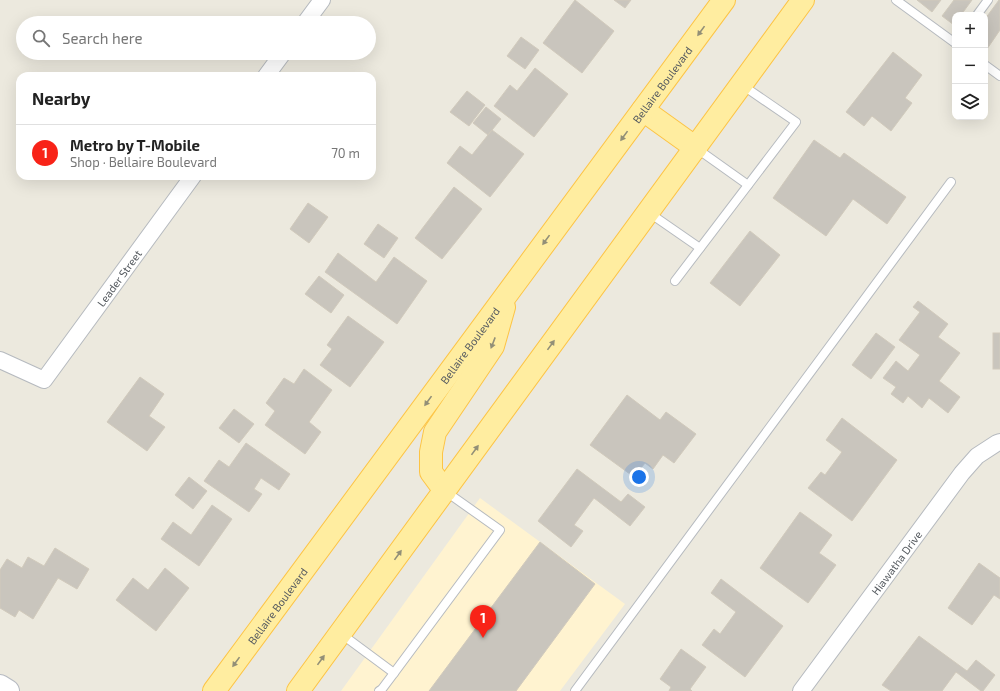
<!DOCTYPE html>
<html lang="en">
<head>
<meta charset="utf-8">
<style>
	body { margin:0; font-family:"Exo 2",sans-serif; background:#f2f2f2; color:#222 }
	.controls { position:absolute; right:12px; top:12px; display:grid; overflow:hidden; border-radius:8px; box-shadow:0 4px 16px #0002 }
	.controls button { width:36px; height:36px; display:grid; place-items:center; padding:0; border:0; border-bottom:1px solid #e0e0e0; background:#fff; color:#222; font:20px sans-serif }
	.you { position:absolute; left:639px; top:477px; width:14px; height:14px; margin:-10px; border:3px solid #fff; border-radius:50%; background:#1a73e8; box-shadow:0 0 0 6px #1a73e833 }
	.badge { display:grid; place-items:center; width:26px; height:26px; border-radius:50%; background:#f82318; color:#fff; font-size:13px; font-weight:700 }
	.pin { position:absolute; translate:-50% -33px; filter:drop-shadow(0 1px 2px #0008) }
	.pin::after { content:''; position:absolute; top:21px; width:14px; height:12px; background:inherit; clip-path:polygon(0 0,100% 0,50% 100%) }
	.list { margin:0; padding:0; list-style:none }
	h2 { display:flex; justify-content:space-between; align-items:center; height:52px; margin:0; padding:0 16px; font-size:17px }
	h2 small { font-size:13px; font-weight:400; color:#767676 }
	.list li { display:grid; grid-template-columns:26px 1fr auto; gap:12px; align-items:center; box-sizing:border-box; height:56px; padding:0 16px; border-top:1px solid #e0e0e0 }
	.list b { display:block; font-size:15px; white-space:nowrap }
	.list p { margin:0; font-size:13px; white-space:nowrap; color:#767676 }
	.list em { font-size:13px; font-style:normal; color:#767676 }
	.icon { flex:none; width:22px; height:22px; fill:none; stroke:currentColor; stroke-width:2; stroke-linecap:round; stroke-linejoin:round }
	.map { position:relative; flex:none; width:1000px; height:691px; overflow:hidden }
	.search { position:absolute; background:#fff; box-shadow:0 4px 16px #0002; left:16px; top:16px; width:360px; height:44px; display:flex; align-items:center; gap:10px; box-sizing:border-box; padding:0 14px; border-radius:22px; color:#767676; font-size:15px }
	.panel { position:absolute; background:#fff; box-shadow:0 4px 16px #0002; left:16px; top:72px; width:360px; height:108px; border-radius:12px }
	.map>svg:first-child { display:block }
</style>
</head>
<body>
<div class="map">
<svg width="1000" height="691" viewBox="0 0 1000 691">
	<rect width="100%" height="100%" fill="#ece9de"/>
	<polygon fill="#fff3d0" points="480,498 625,604 560,691 341,691"/>
	<g fill="#c9c5bd" stroke="#d1cabc">
		<polygon points="575,0 614,31 582,73 543,43"/>
		<polygon points="614,0 631,0 625,8"/>
		<polygon points="917,0 941,0 932,12"/>
		<polygon points="954,0 972,0 961,15 955,15 955,23 954,25 942,16"/>
		<polygon points="999,0 1000,0 1000,30 987,49 985,47 985,19"/>
		<polygon points="521,37 539,50 525,69 507,56"/>
		<polygon points="893,52 922,75 905,98 912,103 891,131 872,116 864,126 846,112"/>
		<polygon points="535,68 568,94 534,137 494,106 510,85 517,91"/>
		<polygon points="467,91 485,105 469,126 450,112"/>
		<polygon points="486,107 501,119 488,135 473,123"/>
		<polygon points="492,130 524,154 490,197 447,163 460,146 472,155"/>
		<polygon points="814,140 840,158 844,153 906,197 887,224 853,199 826,236 773,198"/>
		<polygon points="454,187 482,209 442,259 415,238"/>
		<polygon points="308,203 328,217 309,243 290,229"/>
		<polygon points="378,224 398,238 384,258 364,244"/>
		<polygon points="750,231 780,255 740,306 710,283"/>
		<polygon points="338,253 376,282 394,257 427,281 397,324 325,272"/>
		<polygon points="319,276 344,295 331,313 305,294"/>
		<polygon points="918,301 948,324 938,337 960,353 939,381 960,397 948,413 929,398 922,408 908,396 903,403 891,394 896,387 883,378 896,361 908,371 920,355 899,340 920,312 913,307"/>
		<polygon points="348,316 384,342 350,387 320,365 332,349 327,345"/>
		<polygon points="876,333 895,347 871,379 852,365"/>
		<rect x="993" y="333" width="7" height="36"/>
		<polygon points="304,369 332,390 309,422 321,432 305,454 265,425 275,411 266,403 284,378 294,384"/>
		<polygon points="140,377 164,394 149,416 165,427 147,451 107,422"/>
		<polygon points="627,395 660,420 666,412 696,434 674,463 663,455 653,469 645,463 634,477 590,445"/>
		<polygon points="234,409 254,424 239,443 219,428"/>
		<polygon points="842,418 897,460 852,521 808,488 821,472 825,475 842,452 826,440"/>
		<polygon points="246,443 290,474 279,490 261,478 254,489 262,494 249,512 204,481 219,460 229,467"/>
		<polygon points="577,469 621,502 628,494 645,507 630,526 594,498 574,525 583,531 571,547 538,521"/>
		<polygon points="189,477 207,491 193,509 175,495"/>
		<polygon points="212,505 232,519 199,566 161,539 173,522 191,535"/>
		<polygon points="800,512 832,535 819,553 836,565 808,603 760,568"/>
		<polygon points="540,542 595,584 516,691 429,691"/>
		<polygon points="55,548 89,569 77,589 58,578 33,619 19,610 15,617 0,608 0,570 7,559 22,568 28,557 44,566"/>
		<polygon points="979,563 1000,578 1000,599 994,595 972,625 948,608"/>
		<polygon points="165,568 189,588 156,631 116,600 133,578 148,590"/>
		<polygon points="721,579 783,626 745,677 702,645 714,629 720,634 736,612 711,593"/>
		<polygon points="919,636 967,671 976,660 995,675 983,691 981,691 956,672 942,691 891,691 882,685"/>
		<polygon points="681,649 706,667 690,689 692,691 669,691 671,687 660,679"/>
	</g>
	<g fill="none" stroke-linecap="round" stroke-linejoin="round">
		<defs>
			<g id="service">
				<polyline points="896,0 955,43"/>
				<polyline points="977,15 988,0"/>
				<polyline points="985,65 1000,76"/>
				<polyline points="696,148 748,185"/>
				<polyline points="648,212 700,248"/>
				<polyline points="675,281 796,122 742,85"/>
				<polyline points="340,633 394,673"/>
				<polyline points="379,691 382,689 394,673 500,530 445,491"/>
				<polyline points="575,691 951,182"/>
			</g>
			<g id="minor">
				<polyline points="305,23 322,0"/>
				<polyline points="266,76 283,53"/>
				<path id="s1" d="M0,360l44,20 149,-204"/>
				<path id="s2" d="M801,691l161,-218 15,-17 20,-13 3,-1"/>
			</g>
			<polyline id="secondary" points="0,686 8,691"/>
			<g id="primary">
				<polyline points="643,110 696,148"/>
				<polyline points="445,491 431,472 431,452 435,432 493,346 504,307"/>
				<path id="s3" d="M214,691l510,-691"/>
				<polyline points="298,691 803,0"/>
			</g>
		</defs>
		<use href="#service" stroke="#b6babf" stroke-width="10"/>
		<use href="#minor" stroke="#b6babf" stroke-width="18"/>
		<use href="#secondary" stroke="#b7bbc2" stroke-width="24"/>
		<use href="#primary" stroke="#fdc445" stroke-width="24"/>
		<use href="#service" stroke="#fff" stroke-width="8"/>
		<use href="#minor" stroke="#fff" stroke-width="16"/>
		<use href="#secondary" stroke="#fff" stroke-width="22"/>
		<use href="#primary" stroke="#ffeda0" stroke-width="22"/>
	</g>
	<defs><path id="oneway-solid" d="M-6-.8H1V-3.2L6.5 0L1 3.2V.8H-6Z"/></defs>
	<g fill="#928f77">
		<use href="#oneway-solid" transform="translate(701 31) rotate(126)"/>
		<use href="#oneway-solid" transform="translate(624 136) rotate(126)"/>
		<use href="#oneway-solid" transform="translate(546 240) rotate(126)"/>
		<use href="#oneway-solid" transform="translate(493 343) rotate(111)"/>
		<use href="#oneway-solid" transform="translate(551 345) rotate(-54)"/>
		<use href="#oneway-solid" transform="translate(428 401) rotate(126)"/>
		<use href="#oneway-solid" transform="translate(475 450) rotate(-54)"/>
		<use href="#oneway-solid" transform="translate(398 555) rotate(-54)"/>
		<use href="#oneway-solid" transform="translate(321 660) rotate(-54)"/>
		<use href="#oneway-solid" transform="translate(236 662) rotate(126)"/>
	</g>
	<g text-anchor="middle" dominant-baseline="central" stroke-width="3" stroke-linejoin="round" paint-order="stroke">
		<g font-size="11" fill="#575c61" stroke="#fff">
			<text stroke="none"><textPath href="#s3" startOffset="754">Bellaire Boulevard</textPath></text>
			<text stroke="none"><textPath href="#s1" startOffset="175">Leader Street</textPath></text>
			<text stroke="none"><textPath href="#s3" startOffset="430">Bellaire Boulevard</textPath></text>
			<text stroke="none"><textPath href="#s2" startOffset="160">Hiawatha Drive</textPath></text>
			<text stroke="none"><textPath href="#s3" startOffset="106">Bellaire Boulevard</textPath></text>
		</g>
	</g>
</svg>
<div class="controls">
<button>+</button>
<button>−</button>
<button><svg class="icon" aria-label="layers" viewBox="0 0 24 24"><path d="M12 4l9 5-9 5-9-5zM3 14l9 5 9-5"/></svg></button>
</div>
<div class="you"></div>
<div class="pin badge" style="left:483px;top:638px">1</div>
<div class="search"><svg class="icon" aria-label="search" viewBox="0 0 24 24"><circle cx="10" cy="10" r="6"/><path d="M15 15l6 6"/></svg>Search here</div>
<section class="panel">
<h2>Nearby<small></small></h2>
<ul class="list">
<li><span class="badge">1</span><div><b>Metro by T-Mobile</b><p>Shop · Bellaire Boulevard</p></div><em>70 m</em></li>
</ul>
</section>
</div>
</body>
</html>
